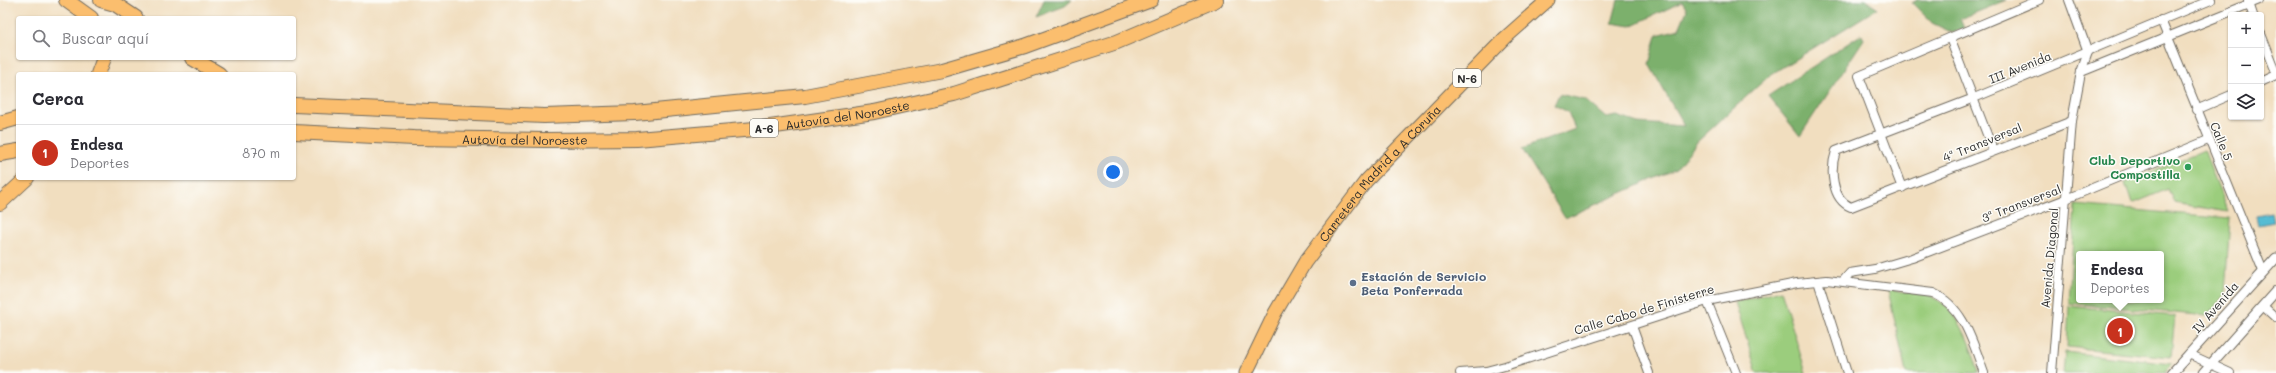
<!DOCTYPE html>
<html lang="es">
<head>
<meta charset="utf-8">
<style>
	body { margin:0; font-family:Mali,sans-serif; background:#f7f7f7; color:#2b2b33 }
	.controls { position:absolute; right:12px; top:12px; display:grid; overflow:hidden; border-radius:4px; box-shadow:0 1px 3px #0004 }
	.controls button { width:36px; height:36px; display:grid; place-items:center; padding:0; border:0; border-bottom:1px solid #e1e1e2; background:#fff; color:#2b2b33; font:20px sans-serif }
	.you { position:absolute; left:1113px; top:172px; width:14px; height:14px; margin:-10px; border:3px solid #fff; border-radius:50%; background:#1a73e8; box-shadow:0 0 0 6px #1a73e833 }
	.badge { display:grid; place-items:center; width:26px; height:26px; border-radius:50%; background:#c8321e; color:#fff; font-size:13px; font-weight:700 }
	.pin { position:absolute; translate:-50% -50%; border:2px solid #fff; box-shadow:0 1px 4px #0006 }
	.popup { position:absolute; left:2076px; top:251px; width:88px; height:52px; box-sizing:border-box; display:grid; place-content:center; border-radius:4px; background:#fff; filter:drop-shadow(0 1px 3px #0005); font-size:13px; white-space:nowrap; color:#7c7c81 }
	.popup b { font-size:15px; color:#2b2b33 }
	.popup::after { content:''; position:absolute; left:50%; top:100%; margin-left:-8px; border:8px solid transparent; border-top-color:#fff }
	.list { margin:0; padding:0; list-style:none }
	h2 { display:flex; justify-content:space-between; align-items:center; height:52px; margin:0; padding:0 16px; font-size:17px }
	h2 small { font-size:13px; font-weight:400; color:#7c7c81 }
	.list li { display:grid; grid-template-columns:26px 1fr auto; gap:12px; align-items:center; box-sizing:border-box; height:56px; padding:0 16px; border-top:1px solid #e1e1e2 }
	.list b { display:block; font-size:15px; white-space:nowrap }
	.list p { margin:0; font-size:13px; white-space:nowrap; color:#7c7c81 }
	.list em { font-size:13px; font-style:normal; color:#7c7c81 }
	.icon { flex:none; width:22px; height:22px; fill:none; stroke:currentColor; stroke-width:2; stroke-linecap:round; stroke-linejoin:round }
	.map { position:relative; flex:none; width:2276px; height:373px; overflow:hidden }
	.search { position:absolute; background:#fff; box-shadow:0 1px 3px #0004; left:16px; top:16px; width:280px; height:44px; display:flex; align-items:center; gap:10px; box-sizing:border-box; padding:0 14px; border-radius:4px; color:#7c7c81; font-size:15px }
	.panel { position:absolute; background:#fff; box-shadow:0 1px 3px #0004; left:16px; top:72px; width:280px; height:108px; border-radius:4px }
	.map>svg:first-child { display:block }
</style>
</head>
<body>
<div class="map">
<svg width="2276" height="373" viewBox="0 0 2276 373">
	<rect width="100%" height="100%" fill="#fdfcf7"/>
	<filter id="ink" filterUnits="userSpaceOnUse"><feTurbulence type="fractalNoise" baseFrequency=".025" numOctaves="2"/><feDisplacementMap in="SourceGraphic" scale="8" xChannelSelector="R" yChannelSelector="G"/><feConvolveMatrix kernelMatrix="1 2 1 2 8 2 1 2 1" color-interpolation-filters="sRGB"/></filter>
	<filter id="wash" filterUnits="userSpaceOnUse"><feTurbulence type="fractalNoise" baseFrequency=".012" numOctaves="4" result="noise"/><feDisplacementMap in="SourceGraphic" scale="16" xChannelSelector="R" yChannelSelector="G"/><feGaussianBlur stdDeviation="0.9" result="paint"/><feColorMatrix in="noise" values="0 0 0 0 0 0 0 0 0 0 0 0 0 0 0 0 0 1.4 0 .05"/><feComposite in="paint" operator="in"/></filter>
	<g filter="url(#wash)">
		<rect width="100%" height="100%" fill="#f1debf"/>
		<g fill="#9bcd7d" stroke="#637c54" fill-rule="evenodd">
			<polygon points="2204,150 2228,212 2174,203 2168,189 2132,204 2125,183"/>
			<path d="M2075,205l155,13 -5,76 -18,22 -138,-13zM2079,254h82v46h-82z"/>
			<polygon points="1781,290 1806,373 1757,373 1735,302"/>
			<path d="M1888,290c14,2 33,2 46,8 26,12 37,49 45,75h-73z"/>
			<polygon points="2069,306 2175,316 2171,357 2067,347"/>
			<polygon points="2065,352 2173,364 2165,373 2063,373"/>
		</g>
		<g fill="#7cb06c" stroke="#546e4c">
			<polygon points="1044,0 1072,0 1065,6 1036,17"/>
			<polygon points="1618,0 1866,0 1878,8 1770,75 1697,142 1676,169 1565,218 1522,149 1575,129 1568,112 1554,105 1559,94 1585,100 1606,118 1617,116 1638,123 1684,126 1649,64 1657,35 1679,29 1687,10 1682,2 1631,26 1612,23"/>
			<polygon points="1917,0 2007,0 1960,19 1964,28 1953,33 1932,23 1912,3"/>
			<polygon points="1862,34 1864,39 1800,136 1768,96"/>
		</g>
		<polygon fill="#55bcd3" stroke="#40747f" points="2272,213 2274,222 2258,225 2256,216"/>
	</g>
	<g filter="url(#ink)">
		<g fill="none" stroke-linecap="round" stroke-linejoin="round">
			<defs>
				<g id="minor">
					<polyline points="2069,0 2088,52"/>
					<polyline points="2248,0 2253,15"/>
					<polyline points="2161,20 2263,271"/>
					<polyline points="2261,34 2276,72"/>
					<polyline points="1950,38 1993,150"/>
					<polyline points="2081,72 2259,0"/>
					<polyline points="2261,82 2276,75"/>
					<polyline points="2196,110 2231,95"/>
					<path d="M2072,121l-221,86c-20,-8 -21,-38 -15,-56l138,-53 237,-98"/>
					<polyline points="1902,188 1859,76 2039,0"/>
					<polyline points="1818,281 1847,373"/>
					<polyline points="1843,281 1850,273 1875,269 1912,258 2066,199 2208,140"/>
					<polyline points="1707,301 1736,373"/>
					<polyline points="2263,306 2276,318"/>
					<polyline points="1632,326 1649,373"/>
					<polyline points="2189,354 2230,373"/>
					<path d="M1460,373l26,-2 19,-5 202,-65 90,-18 30,-3 106,13c31,14 40,50 51,80"/>
					<polyline points="2052,373 2072,121 2081,72 2088,52"/>
				</g>
				<g id="tertiary">
					<polyline points="2172,373 2276,258"/>
					<polyline points="2203,373 2276,291"/>
				</g>
				<g id="trunk">
					<path id="s1" d="M1246,373l29,-60 30,-51 61,-81 139,-143 43,-38"/>
				</g>
				<g id="motorway">
					<polyline points="66,0 91,18"/>
					<polyline points="101,0 115,4 136,18"/>
					<polyline points="192,58 219,74"/>
					<polyline points="98,74 104,58"/>
					<polyline points="294,105 544,116 635,113 805,96 942,70 1025,46 1151,0"/>
					<polyline points="0,123 18,118"/>
					<path id="s2" d="M294,132l120,6 131,2 92,-1 118,-10 119,-17 80,-18 163,-52 99,-42"/>
					<polyline points="0,154 18,151"/>
					<polyline points="0,203 27,178"/>
				</g>
			</defs>
			<use href="#minor" stroke="#706a5f" stroke-width="10"/>
			<use href="#tertiary" stroke="#706a5f" stroke-width="11"/>
			<use href="#trunk" stroke="#706a5f" stroke-width="15"/>
			<use href="#motorway" stroke="#706a5f" stroke-width="16"/>
			<use href="#minor" stroke="#fff" stroke-width="8"/>
			<use href="#tertiary" stroke="#fff" stroke-width="9"/>
			<use href="#trunk" stroke="#fbbe6e" stroke-width="13"/>
			<use href="#motorway" stroke="#fbbe6e" stroke-width="14"/>
		</g>
	</g>
	<circle fill="#2e9e5b" stroke="#fdfcf7" stroke-width="1.5" cx="2188" cy="167" r="4"/>
	<circle fill="#5c6f8a" stroke="#fdfcf7" stroke-width="1.5" cx="1353" cy="283" r="4"/>
	<g text-anchor="middle" dominant-baseline="central" stroke-width="3" stroke-linejoin="round" paint-order="stroke">
		<g fill="#fdfcf7" stroke="#6a6a68" stroke-width="1">
			<rect x="1453" y="69" width="28" height="18" rx="3"/>
			<rect x="750" y="119" width="28" height="18" rx="3"/>
		</g>
		<g font-size="11" font-weight="bold" fill="#2b2b2b">
			<text x="1467" y="78">N-6</text>
			<text x="764" y="128">A-6</text>
		</g>
		<g font-size="12" fill="#2b2b2b" stroke="#fdfcf7">
			<text transform="translate(2020 67) rotate(-22)">III Avenida</text>
			<text stroke="none"><textPath href="#s2" startOffset="555">Autovía del Noroeste</textPath></text>
			<text stroke="none"><textPath href="#s2" startOffset="231">Autovía del Noroeste</textPath></text>
			<text transform="translate(2222 141) rotate(68)">Calle 5</text>
			<text transform="translate(1982 142) rotate(-22)">4ª Transversal</text>
			<text stroke="none"><textPath href="#s1" startOffset="242">Carretera Madrid a A Coruña</textPath></text>
			<text transform="translate(2021 203) rotate(-21)">3ª Transversal</text>
			<text transform="translate(2049 258) rotate(-85)">Avenida Diagonal</text>
			<text transform="translate(2215 307) rotate(-49)">IV Avenida</text>
			<text transform="translate(1644 309) rotate(-17)">Calle Cabo de Finisterre</text>
		</g>
		<g font-size="12" font-weight="bold" fill="#27864d" stroke="#fdfcf7" text-anchor="end">
			<text x="2180" y="160">Club Deportivo<tspan x="2180" dy="14">Compostilla</tspan></text>
		</g>
		<g font-size="12" font-weight="bold" fill="#4e5e75" stroke="#fdfcf7" text-anchor="start">
			<text x="1361" y="276">Estación de Servicio<tspan x="1361" dy="14">Beta Ponferrada</tspan></text>
		</g>
	</g>
</svg>
<div class="controls">
<button>+</button>
<button>−</button>
<button><svg class="icon" aria-label="layers" viewBox="0 0 24 24"><path d="M12 4l9 5-9 5-9-5zM3 14l9 5 9-5"/></svg></button>
</div>
<div class="you"></div>
<div class="pin badge" style="left:2120px;top:331px">1</div>
<div class="popup"><b>Endesa</b>Deportes</div>
<div class="search"><svg class="icon" aria-label="search" viewBox="0 0 24 24"><circle cx="10" cy="10" r="6"/><path d="M15 15l6 6"/></svg>Buscar aquí</div>
<section class="panel">
<h2>Cerca<small></small></h2>
<ul class="list">
<li><span class="badge">1</span><div><b>Endesa</b><p>Deportes</p></div><em>870 m</em></li>
</ul>
</section>
</div>
</body>
</html>
